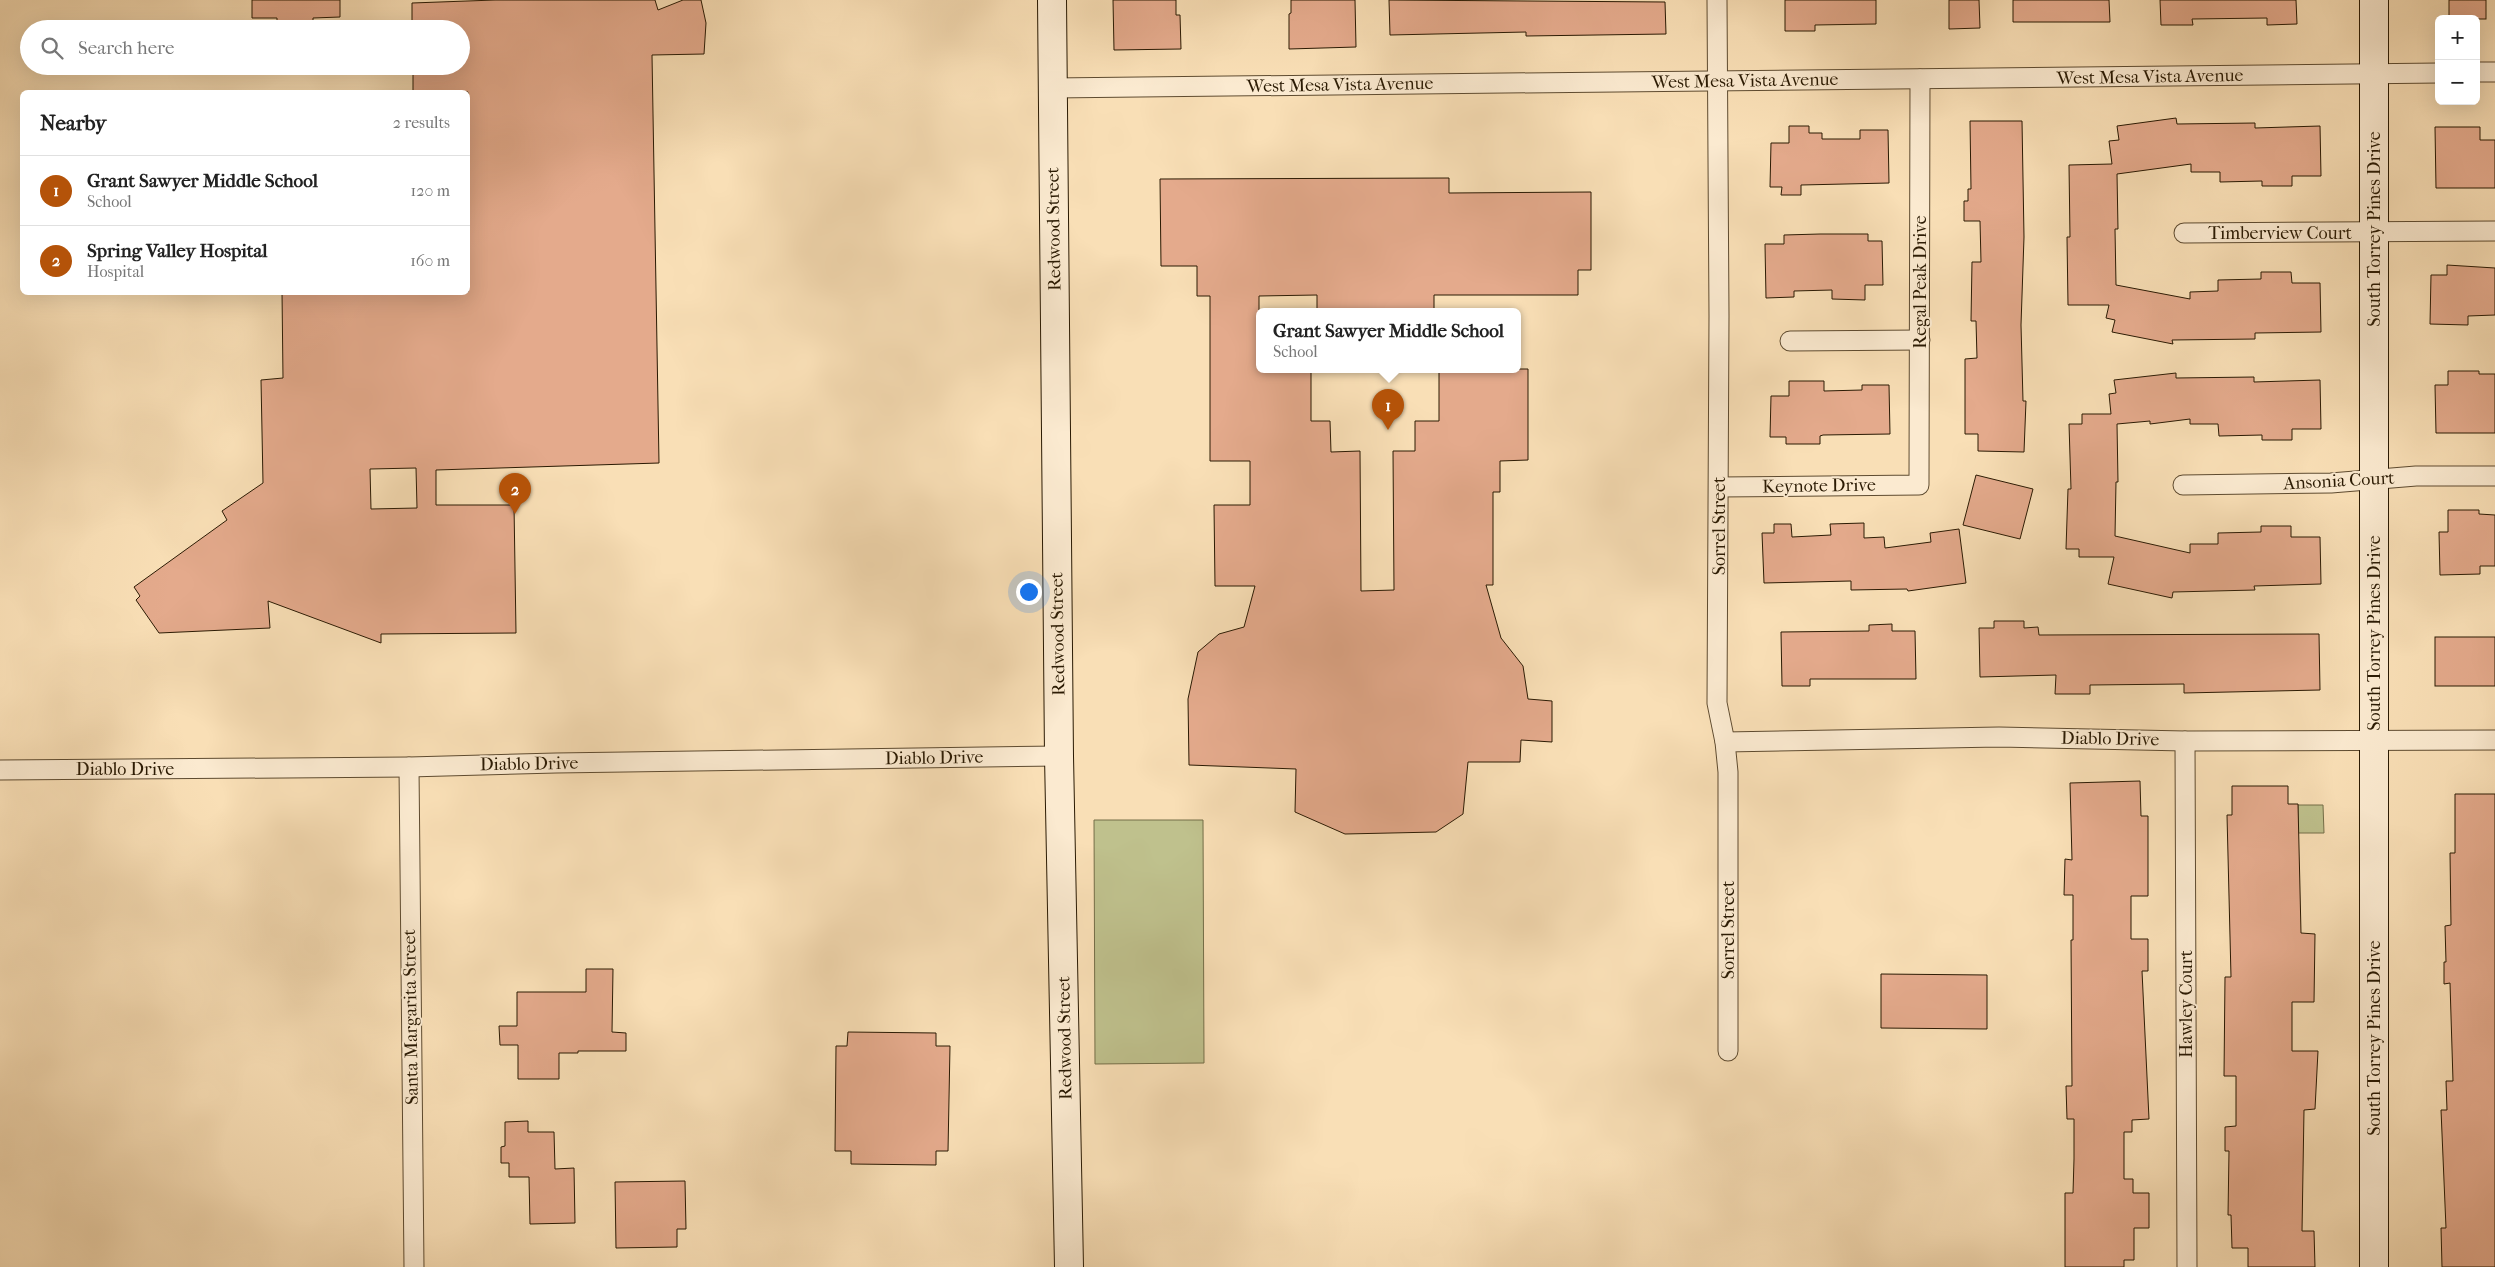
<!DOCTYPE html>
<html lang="en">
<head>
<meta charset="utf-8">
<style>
	body { margin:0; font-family:"IM FELL French Canon",serif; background:#f6f6f6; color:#222 }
	.controls { position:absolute; right:15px; top:15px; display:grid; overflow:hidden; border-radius:8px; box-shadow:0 5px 20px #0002 }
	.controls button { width:45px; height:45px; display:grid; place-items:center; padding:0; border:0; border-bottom:1px solid #e0e0e0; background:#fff; color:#222; font:25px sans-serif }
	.you { position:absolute; left:1028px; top:591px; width:18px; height:18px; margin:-12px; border:4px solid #fff; border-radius:50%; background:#1a73e8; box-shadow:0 0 0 8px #1a73e833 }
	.badge { display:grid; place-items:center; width:32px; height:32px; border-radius:50%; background:#b45309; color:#fff; font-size:16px; font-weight:700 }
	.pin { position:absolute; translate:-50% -41px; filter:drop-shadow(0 1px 2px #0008) }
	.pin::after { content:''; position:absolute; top:26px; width:18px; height:15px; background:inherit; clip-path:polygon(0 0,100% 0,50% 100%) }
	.popup { position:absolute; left:1256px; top:308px; width:265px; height:65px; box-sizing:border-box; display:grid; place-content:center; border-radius:8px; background:#fff; filter:drop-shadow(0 1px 4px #0005); font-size:16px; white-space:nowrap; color:#767676 }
	.popup b { font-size:19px; color:#222 }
	.popup::after { content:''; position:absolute; left:50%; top:100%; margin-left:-10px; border:10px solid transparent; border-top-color:#fff }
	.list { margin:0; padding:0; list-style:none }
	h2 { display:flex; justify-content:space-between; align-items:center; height:65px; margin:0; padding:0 20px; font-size:21px }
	h2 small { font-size:16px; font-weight:400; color:#767676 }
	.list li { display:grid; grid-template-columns:32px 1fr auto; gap:15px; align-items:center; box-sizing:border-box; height:70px; padding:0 20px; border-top:1px solid #e0e0e0 }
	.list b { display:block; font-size:19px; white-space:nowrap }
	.list p { margin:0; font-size:16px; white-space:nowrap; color:#767676 }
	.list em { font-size:16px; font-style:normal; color:#767676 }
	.icon { flex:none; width:28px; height:28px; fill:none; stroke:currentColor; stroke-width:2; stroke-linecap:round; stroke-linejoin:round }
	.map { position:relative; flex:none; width:2495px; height:1267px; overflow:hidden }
	.search { position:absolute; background:#fff; box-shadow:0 5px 20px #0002; left:20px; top:20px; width:450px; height:55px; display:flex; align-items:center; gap:12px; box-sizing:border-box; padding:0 18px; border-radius:28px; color:#767676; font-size:19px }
	.panel { position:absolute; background:#fff; box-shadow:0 5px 20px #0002; left:20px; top:90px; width:450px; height:205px; border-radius:8px }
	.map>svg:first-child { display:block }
</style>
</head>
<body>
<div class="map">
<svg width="2495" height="1267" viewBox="0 0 2495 1267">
	<rect width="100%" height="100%" fill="#f9dfb6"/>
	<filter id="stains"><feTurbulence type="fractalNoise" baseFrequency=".004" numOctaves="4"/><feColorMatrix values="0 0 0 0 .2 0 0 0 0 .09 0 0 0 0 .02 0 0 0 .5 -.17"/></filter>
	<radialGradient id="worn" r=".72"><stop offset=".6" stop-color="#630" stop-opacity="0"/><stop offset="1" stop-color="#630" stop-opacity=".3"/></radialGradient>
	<g fill="#bfc18d" stroke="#746e48">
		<polygon points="2298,805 2323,805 2324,833 2298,833"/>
		<polygon points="1094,820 1203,820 1204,1063 1095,1064"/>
	</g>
	<g fill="#e4aa8c" stroke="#2a1a03" fill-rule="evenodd">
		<polygon points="252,0 340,0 340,17 313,18 313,28 277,28 277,18 252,18"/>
		<path d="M495,0h160l3,10 25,-10h18l5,23 -2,31 -52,1 7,408 -223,7v35h78l2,128 -135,1v9l-113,-42 2,27 -111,5 -23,-33 4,-4 -6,-9 93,-67 -5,-9 41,-28 -2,-103 22,-2 -1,-86h186v-200h-55v-26h48v-37h-49v-26zM416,468l1,40 -46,1 -1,-40z"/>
		<polygon points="1113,0 1176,0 1176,15 1180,15 1181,49 1114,50"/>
		<polygon points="1291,0 1355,0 1356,47 1289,49 1289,14 1291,13"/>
		<polygon points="1389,0 1665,2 1666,34 1526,36 1526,32 1390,35"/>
		<polygon points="1785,0 1876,0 1876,24 1815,25 1815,31 1785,31"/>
		<polygon points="1949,0 1979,0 1980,28 1949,29"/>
		<polygon points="2013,0 2109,0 2110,22 2013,22"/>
		<polygon points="2160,0 2296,0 2297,24 2267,25 2267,18 2192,19 2193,25 2161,25"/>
		<rect x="2449" y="0" width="37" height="19"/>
		<polygon points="2176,118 2177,124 2255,123 2255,128 2320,126 2321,176 2292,176 2292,186 2262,186 2262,181 2220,182 2220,172 2191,172 2191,164 2117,174 2118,229 2115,229 2116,285 2190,299 2190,292 2218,291 2218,280 2261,279 2261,272 2291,272 2292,283 2320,283 2321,332 2255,333 2255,339 2172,340 2173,344 2112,332 2115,320 2106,318 2109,305 2068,305 2067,237 2070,237 2069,165 2112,164 2109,141 2119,140 2117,126"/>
		<polygon points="1970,121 2022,121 2024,237 2021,325 2023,401 2026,401 2024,452 1978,451 1978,434 1965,434 1965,359 1977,358 1976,321 1971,321 1972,262 1981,262 1980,221 1964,221 1964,201 1968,201 1968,189 1971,189"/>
		<polygon points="1789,126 1809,126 1809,133 1822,133 1822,139 1860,139 1860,130 1888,130 1889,183 1801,185 1801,195 1781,195 1782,187 1770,187 1771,143 1789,143"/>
		<polygon points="2435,127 2480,127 2480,140 2495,140 2495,188 2436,188"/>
		<polygon points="1449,178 1449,193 1591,192 1591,270 1578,270 1578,295 1434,295 1434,311 1317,311 1317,295 1259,296 1259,369 1311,369 1311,421 1330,421 1331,452 1360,451 1361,591 1394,590 1393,451 1415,451 1415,421 1439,421 1439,369 1528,369 1528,460 1500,461 1500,492 1493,492 1493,585 1486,585 1501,638 1523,666 1528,699 1552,701 1552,742 1521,740 1520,762 1468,762 1463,814 1436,832 1345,834 1295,812 1296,769 1189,765 1188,699 1198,652 1219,634 1244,627 1255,586 1215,586 1214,505 1250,505 1250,461 1210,461 1210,296 1197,296 1197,266 1161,266 1160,179"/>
		<polygon points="1820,234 1868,234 1868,241 1882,241 1883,285 1865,285 1865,300 1832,299 1832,290 1794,291 1794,297 1766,298 1765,244 1784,244 1784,235"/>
		<polygon points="2447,265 2495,268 2495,315 2468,316 2468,325 2430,324 2431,275 2447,275"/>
		<polygon points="2448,371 2479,371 2479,374 2495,374 2495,433 2436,433 2435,385 2448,385"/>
		<polygon points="2176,373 2176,378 2254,377 2254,382 2320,380 2321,429 2292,429 2292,440 2262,440 2262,435 2219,436 2218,424 2190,424 2190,419 2150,424 2150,421 2117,424 2118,482 2116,482 2115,536 2190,553 2190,544 2218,544 2218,533 2261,532 2261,526 2291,526 2291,537 2320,537 2321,584 2254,586 2255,590 2173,592 2172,598 2108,584 2114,557 2079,557 2079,549 2066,549 2068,489 2071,489 2069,424 2082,424 2082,414 2111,414 2109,394 2116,393 2114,380"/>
		<polygon points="1789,381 1824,381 1824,391 1862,390 1862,385 1889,385 1890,434 1823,435 1820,436 1820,444 1786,444 1786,437 1770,437 1771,396 1789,396"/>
		<polygon points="1976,475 2033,489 2020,539 1963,525"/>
		<polygon points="2448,510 2479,510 2479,514 2495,515 2495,566 2480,566 2480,574 2440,575 2439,532 2448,532"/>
		<polygon points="1864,523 1864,538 1884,537 1885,548 1931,542 1930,533 1959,529 1966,583 1908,591 1907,589 1851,590 1851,581 1764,583 1762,533 1774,533 1774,524 1791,524 1792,537 1831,535 1830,524"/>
		<polygon points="1994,621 2024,621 2024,628 2038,627 2039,635 2319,634 2320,690 2184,693 2184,684 2090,685 2090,694 2055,694 2056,675 1980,677 1979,628 1994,628"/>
		<polygon points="1892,624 1892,631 1915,631 1916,679 1810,679 1810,686 1782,686 1781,632 1869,631 1869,625"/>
		<rect x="2435" y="637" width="60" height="49"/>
		<polygon points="2140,781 2141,816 2148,816 2148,896 2131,896 2131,939 2148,939 2148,971 2142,971 2149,1119 2132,1120 2132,1132 2124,1132 2124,1179 2133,1179 2133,1193 2149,1193 2149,1228 2134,1228 2134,1260 2124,1260 2124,1267 2065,1267 2065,1193 2073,1193 2074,1159 2074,1119 2067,1119 2066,1086 2072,1086 2071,940 2073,940 2073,895 2064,895 2065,859 2072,860 2070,783"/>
		<polygon points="2232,786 2288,786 2288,804 2298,804 2301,933 2315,934 2314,1002 2292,1002 2292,1051 2318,1051 2315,1109 2304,1110 2302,1231 2314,1231 2315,1267 2248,1267 2248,1248 2232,1248 2231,1215 2228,1215 2229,1151 2225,1151 2225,1127 2236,1126 2236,1076 2224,1076 2225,977 2231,977 2227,815 2232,815"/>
		<polygon points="2455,794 2495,794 2495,1267 2442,1267 2441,1228 2446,1228 2441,1110 2447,1110 2446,1081 2453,1081 2450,983 2444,984 2444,962 2446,962 2445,926 2451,925 2450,853 2455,853"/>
		<polygon points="586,969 613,969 612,1032 626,1033 626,1051 578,1051 578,1053 559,1053 559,1079 518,1079 518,1045 500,1045 499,1026 517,1026 517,992 586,992"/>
		<polygon points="1881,974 1987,975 1987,1029 1881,1028"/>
		<polygon points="848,1032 936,1033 936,1046 950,1046 948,1151 936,1151 936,1165 851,1164 851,1151 835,1151 836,1046 847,1046"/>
		<polygon points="528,1121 528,1132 554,1132 555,1169 574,1168 575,1223 530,1224 529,1177 509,1177 509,1163 501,1163 501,1147 505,1146 505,1122"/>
		<polygon points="685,1181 686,1229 677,1229 677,1247 616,1248 615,1182"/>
	</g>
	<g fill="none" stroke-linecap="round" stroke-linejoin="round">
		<defs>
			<g id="street">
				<polyline points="1717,0 1719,316 1717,703 1725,742 1728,772 1728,1051"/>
				<polyline points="2476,72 2495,72"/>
				<polyline points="1052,88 2439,73"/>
				<polyline points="2184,233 2495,231"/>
				<polyline points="1790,341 1920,340"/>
				<polyline points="2183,485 2331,483 2416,476 2495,476"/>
				<polyline points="1719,487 1919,485 1920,79"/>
				<polyline points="2185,741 2187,1267"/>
				<polyline points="1725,742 1999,737 2185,741 2495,740"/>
				<polyline points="409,767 414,1267"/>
				<polyline points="0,770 409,767 556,763 1059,756"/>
			</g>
			<g id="secondary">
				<polyline points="1052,0 1059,756 1069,1267"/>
				<polyline points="2374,1267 2374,0"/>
			</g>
		</defs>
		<use href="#street" stroke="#5e4b30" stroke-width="21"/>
		<use href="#secondary" stroke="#2a1a03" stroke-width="30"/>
		<use href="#street" stroke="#fbead0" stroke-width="19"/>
		<use href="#secondary" stroke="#fbead0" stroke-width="28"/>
	</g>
	<g text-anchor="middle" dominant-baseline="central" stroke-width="4" stroke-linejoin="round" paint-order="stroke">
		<g font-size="18" fill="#2a1a03" stroke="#fbead0">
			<text transform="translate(2150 77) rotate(-1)">West Mesa Vista Avenue</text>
			<text transform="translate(1745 81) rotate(-1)">West Mesa Vista Avenue</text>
			<text transform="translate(1340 85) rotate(-1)">West Mesa Vista Avenue</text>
			<text transform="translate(1054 229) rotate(-91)">Redwood Street</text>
			<text transform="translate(2374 229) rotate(-90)">South Torrey Pines Drive</text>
			<text x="2280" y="233">Timberview Court</text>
			<text transform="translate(1920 282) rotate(-90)">Regal Peak Drive</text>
			<text transform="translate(2339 481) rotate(-3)">Ansonia Court</text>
			<text transform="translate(1819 486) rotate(-1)">Keynote Drive</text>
			<text transform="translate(1719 526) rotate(-90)">Sorrel Street</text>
			<text transform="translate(2374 633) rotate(-90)">South Torrey Pines Drive</text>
			<text transform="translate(1058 634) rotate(-91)">Redwood Street</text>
			<text transform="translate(2110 739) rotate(1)">Diablo Drive</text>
			<text transform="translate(934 758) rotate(-1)">Diablo Drive</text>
			<text transform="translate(529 764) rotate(-1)">Diablo Drive</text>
			<text x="125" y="769">Diablo Drive</text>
			<text transform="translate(1728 930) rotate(-90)">Sorrel Street</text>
			<text transform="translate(2186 1004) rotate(-90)">Hawley Court</text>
			<text transform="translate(411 1017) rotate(-91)">Santa Margarita Street</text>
			<text transform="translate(1065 1038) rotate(-91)">Redwood Street</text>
			<text transform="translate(2374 1038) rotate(-90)">South Torrey Pines Drive</text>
		</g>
	</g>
	<rect width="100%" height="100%" filter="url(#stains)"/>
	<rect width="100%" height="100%" fill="url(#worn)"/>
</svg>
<div class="controls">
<button>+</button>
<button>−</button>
</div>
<div class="you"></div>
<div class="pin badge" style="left:1388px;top:430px">1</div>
<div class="popup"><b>Grant Sawyer Middle School</b>School</div>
<div class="pin badge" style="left:515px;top:514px">2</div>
<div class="search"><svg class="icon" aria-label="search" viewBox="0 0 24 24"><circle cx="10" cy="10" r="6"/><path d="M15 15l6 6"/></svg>Search here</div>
<section class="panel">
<h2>Nearby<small>2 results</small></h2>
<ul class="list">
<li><span class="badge">1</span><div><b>Grant Sawyer Middle School</b><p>School</p></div><em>120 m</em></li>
<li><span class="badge">2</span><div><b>Spring Valley Hospital</b><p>Hospital</p></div><em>160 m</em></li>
</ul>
</section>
</div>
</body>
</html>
